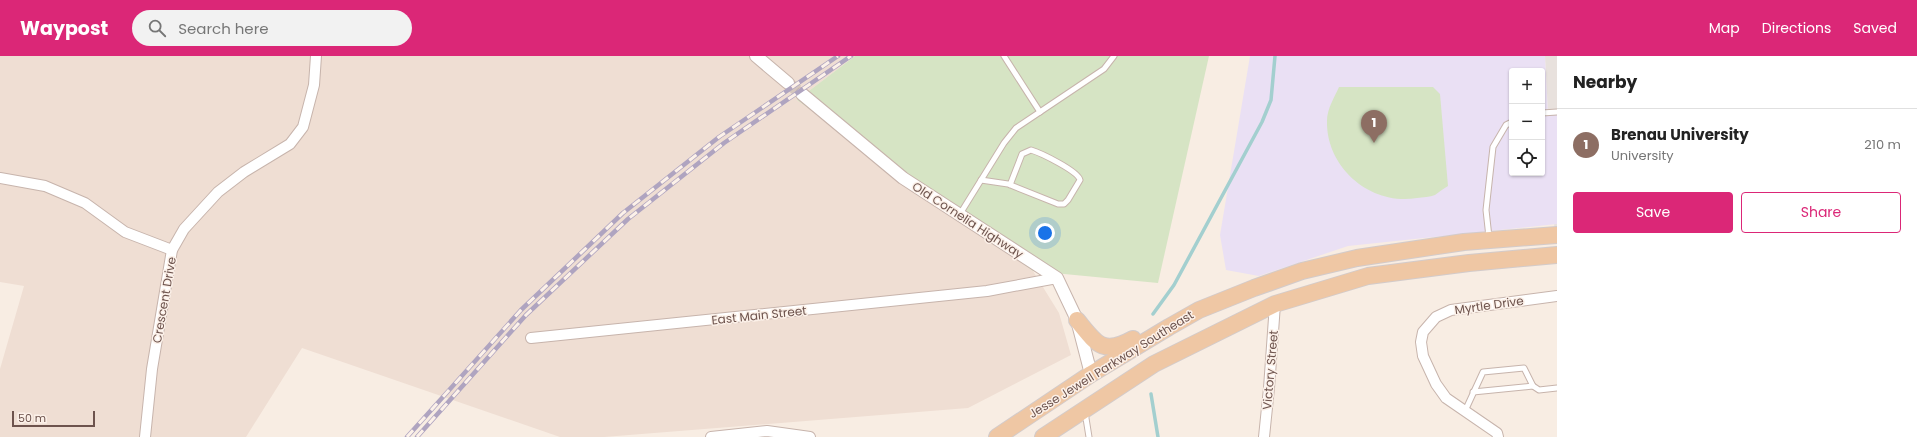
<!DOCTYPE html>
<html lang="en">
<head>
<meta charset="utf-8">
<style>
	body { margin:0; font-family:Poppins,sans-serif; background:#f2f2f2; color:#222 }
	.controls { position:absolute; right:12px; top:12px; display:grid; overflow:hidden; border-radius:4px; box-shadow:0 1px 3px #0004 }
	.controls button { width:36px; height:36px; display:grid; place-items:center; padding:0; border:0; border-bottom:1px solid #e0e0e0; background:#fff; color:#222; font:20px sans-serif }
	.scale { position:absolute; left:12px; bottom:10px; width:83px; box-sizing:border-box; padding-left:4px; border:2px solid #6d534d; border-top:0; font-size:11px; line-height:14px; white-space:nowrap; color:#6d534d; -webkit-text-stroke:3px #fcf1e9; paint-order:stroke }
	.you { position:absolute; left:1045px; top:177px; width:14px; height:14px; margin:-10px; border:3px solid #fff; border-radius:50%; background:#1a73e8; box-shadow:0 0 0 6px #1a73e833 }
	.badge { display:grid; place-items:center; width:26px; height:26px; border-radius:50%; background:#db2777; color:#fff; font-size:13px; font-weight:700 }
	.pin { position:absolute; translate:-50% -33px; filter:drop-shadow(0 1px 2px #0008) }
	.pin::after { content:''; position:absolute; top:21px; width:14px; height:12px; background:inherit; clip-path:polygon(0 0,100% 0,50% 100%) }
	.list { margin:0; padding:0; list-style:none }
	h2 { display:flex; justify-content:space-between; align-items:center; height:52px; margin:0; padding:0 16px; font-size:17px }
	h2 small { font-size:13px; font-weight:400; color:#767676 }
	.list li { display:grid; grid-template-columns:26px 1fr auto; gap:12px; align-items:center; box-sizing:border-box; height:72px; padding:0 16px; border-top:1px solid #e0e0e0 }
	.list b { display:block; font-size:15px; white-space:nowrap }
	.list p { margin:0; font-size:13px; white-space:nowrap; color:#767676 }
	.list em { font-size:13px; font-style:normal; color:#767676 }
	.actions { display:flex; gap:8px; padding:12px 16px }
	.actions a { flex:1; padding:9px 0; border:1px solid #db2777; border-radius:4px; text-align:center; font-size:14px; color:#db2777 }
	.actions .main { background:#db2777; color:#fff }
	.icon { flex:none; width:22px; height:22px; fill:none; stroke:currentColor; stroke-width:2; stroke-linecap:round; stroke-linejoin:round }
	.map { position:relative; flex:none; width:1557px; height:381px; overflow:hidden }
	header { display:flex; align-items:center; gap:24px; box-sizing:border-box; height:56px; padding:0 20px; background:#db2777; color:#fff }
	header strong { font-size:19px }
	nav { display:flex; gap:22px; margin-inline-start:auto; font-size:14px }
	.search { width:280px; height:36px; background:#f2f2f2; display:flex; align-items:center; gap:10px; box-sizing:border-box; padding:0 14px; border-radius:22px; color:#767676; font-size:15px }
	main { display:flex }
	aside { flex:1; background:#fff }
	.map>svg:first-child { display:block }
</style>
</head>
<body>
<header>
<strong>Waypost</strong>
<div class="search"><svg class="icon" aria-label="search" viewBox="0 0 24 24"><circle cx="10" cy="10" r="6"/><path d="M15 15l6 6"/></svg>Search here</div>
<nav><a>Map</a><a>Directions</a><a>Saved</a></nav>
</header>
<main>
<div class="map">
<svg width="1557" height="381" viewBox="0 0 1557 381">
	<rect width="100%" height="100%" fill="#f8ede3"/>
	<polygon fill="#efded3" points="0,0 855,0 797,44 1033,215 1059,257 1071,299 968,352 604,381 560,381 302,292 246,381 0,381 0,313 24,230 0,226"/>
	<polygon fill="#e8e1dd" points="1545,0 1557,0 1557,184 1555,184"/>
	<path fill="#eae0f4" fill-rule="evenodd" d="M1250,0h295l3,56h9v112l-209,22 -89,30 -33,-6 -6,-35zM1512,15h30v102h-30z"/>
	<g fill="#d6e4c4">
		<polygon points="855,0 1209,0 1158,227 1033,215 797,44"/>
		<path d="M1339,31h94l7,7 8,92c-5,3 -9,6 -13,9 -5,2 -12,2 -18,3 -46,8 -91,-30 -90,-77 0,-12 7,-23 12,-34z"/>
	</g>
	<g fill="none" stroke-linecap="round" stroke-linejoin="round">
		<g stroke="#a3cfcf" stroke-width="3.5">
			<polyline points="1153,258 1174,229 1262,66 1271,44 1275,0"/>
			<polyline points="1151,338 1158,381"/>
		</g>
		<polyline stroke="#d5c6be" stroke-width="12" stroke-dasharray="12 6" stroke-linecap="butt" points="788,27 802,38"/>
		<defs>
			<g id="service">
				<polyline points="1004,0 1040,56"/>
				<polyline points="1542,57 1557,56"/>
				<path d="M981,124l27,4 50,20h6l4,-4 12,-20c-2,-9 -39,-27 -49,-30l-9,4 -12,31"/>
				<polyline points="960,158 1004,87 1016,72 1104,13 1114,0"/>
				<polyline points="1489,181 1486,154 1493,91 1506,69 1512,66"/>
				<polyline points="1473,336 1533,330"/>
				<polyline points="1465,355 1483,316 1524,312 1533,330 1539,334 1557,332"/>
				<polyline points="1085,356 1089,381"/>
			</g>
			<g id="minor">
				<polyline points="0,122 45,130 85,147 125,176 172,194"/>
				<polyline points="531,282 987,235 1057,222"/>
				<polyline points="145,381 152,313 172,194 184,173 218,136 244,116 290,88 303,71 314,29 316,0"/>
				<polyline points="711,381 767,375 810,381"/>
				<polyline points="1264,381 1269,332 1275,248"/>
				<polyline points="1498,381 1497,377 1446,342 1436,328 1423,300 1421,286 1423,276 1436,261 1451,254 1557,240"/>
			</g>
			<g id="tertiary">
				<polyline points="756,0 788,27"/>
				<polyline points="802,38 903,122 1057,222 1077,264 1091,318"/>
			</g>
			<g id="primary">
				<path d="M1077,264c19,23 25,36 56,19"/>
				<polyline points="997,381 1091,318 1169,271 1199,254 1254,232 1302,215 1357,202 1464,186 1557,179"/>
				<polyline points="1043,381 1154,308 1275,248 1368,220 1469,207 1557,199"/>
			</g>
		</defs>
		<use href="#service" stroke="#c7b4ac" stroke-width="7"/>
		<use href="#minor" stroke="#c7b4ac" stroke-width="12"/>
		<use href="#tertiary" stroke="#c7b4ac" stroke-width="14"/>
		<use href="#primary" stroke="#d3cbca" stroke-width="18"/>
		<use href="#service" stroke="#fff" stroke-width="5"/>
		<use href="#minor" stroke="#fff" stroke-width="10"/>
		<use href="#tertiary" stroke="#fff" stroke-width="12"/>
		<use href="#primary" stroke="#efc7a4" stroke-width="16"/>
		<defs>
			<g id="rail">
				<polyline points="407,381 521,254 623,157 719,81 838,0"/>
				<polyline points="417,381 526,259 628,163 724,87 851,0"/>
			</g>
		</defs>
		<use href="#rail" stroke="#afa4c0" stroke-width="4.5"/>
		<use href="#rail" stroke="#fcf1e9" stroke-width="3" stroke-dasharray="9" stroke-linecap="butt"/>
	</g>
	<g text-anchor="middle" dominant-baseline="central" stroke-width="3" stroke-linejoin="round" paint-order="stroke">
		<g font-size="12" fill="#6d534d" stroke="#fcf1e9">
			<text transform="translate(968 164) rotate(33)">Old Cornelia Highway</text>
			<text transform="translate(164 244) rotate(-80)">Crescent Drive</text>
			<text transform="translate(1489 249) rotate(-8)">Myrtle Drive</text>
			<text transform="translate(759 259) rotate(-6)">East Main Street</text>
			<text transform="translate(1111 308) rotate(-32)">Jesse Jewell Parkway Southeast</text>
			<text transform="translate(1270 314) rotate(-85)">Victory Street</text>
		</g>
	</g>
</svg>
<div class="controls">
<button>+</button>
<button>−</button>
<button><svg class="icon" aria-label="locate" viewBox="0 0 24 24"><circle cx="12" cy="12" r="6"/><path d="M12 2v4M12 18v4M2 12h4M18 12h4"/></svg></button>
</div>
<div class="scale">50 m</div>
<div class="you"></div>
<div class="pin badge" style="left:1374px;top:87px;background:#8d6e63">1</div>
</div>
<aside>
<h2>Nearby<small></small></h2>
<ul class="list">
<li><span class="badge" style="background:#8d6e63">1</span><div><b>Brenau University</b><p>University</p></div><em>210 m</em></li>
</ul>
<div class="actions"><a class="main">Save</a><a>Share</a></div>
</aside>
</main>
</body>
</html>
